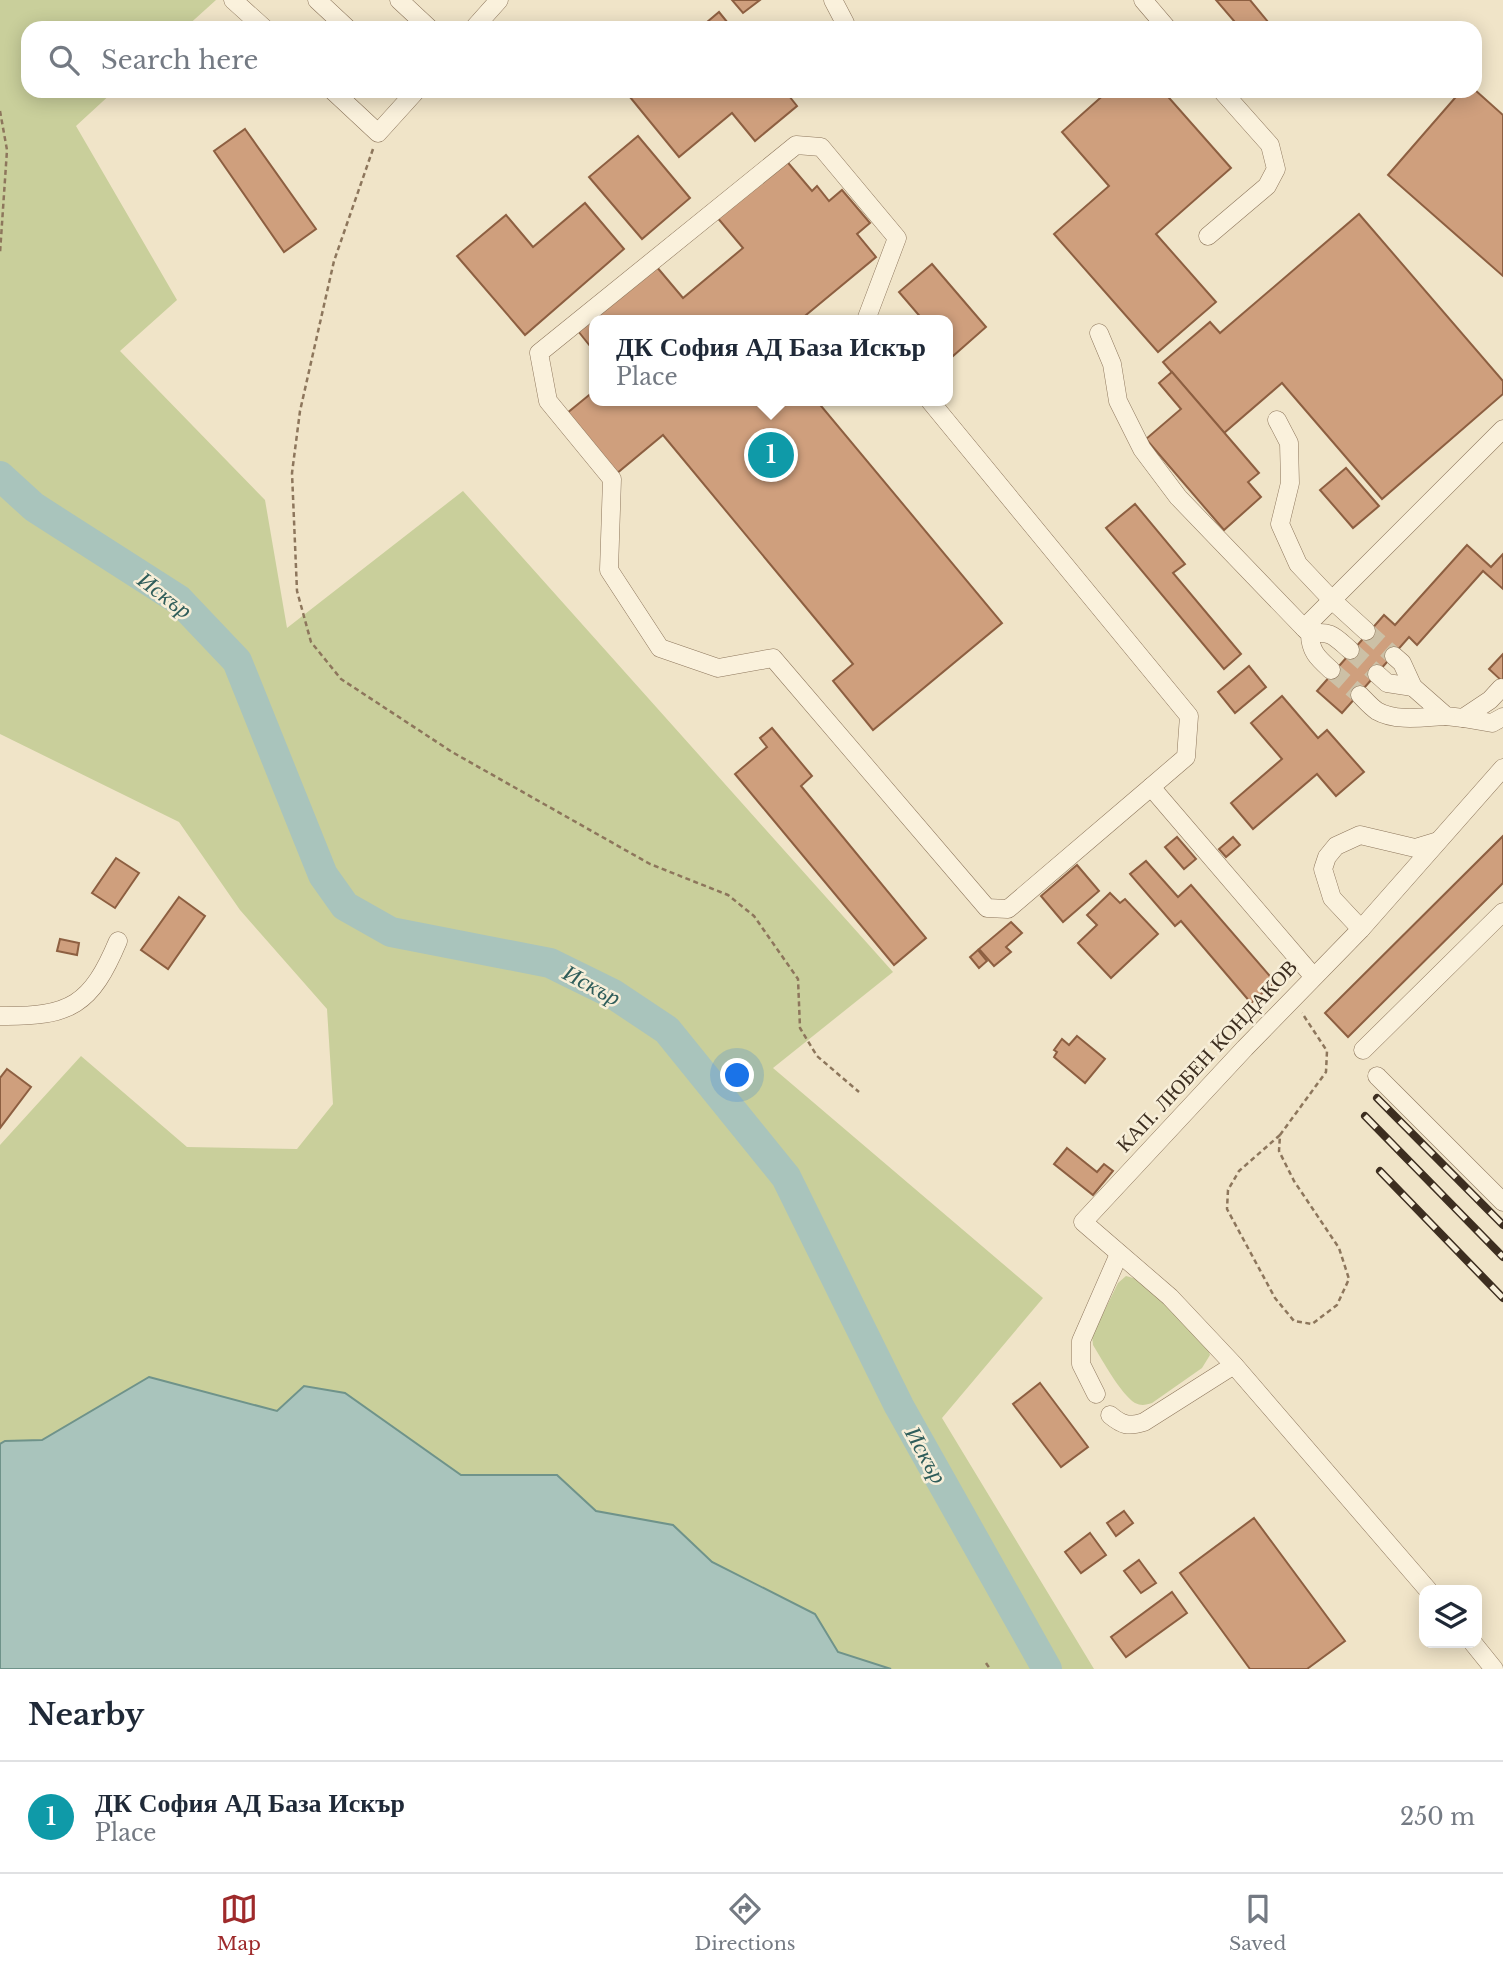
<!DOCTYPE html>
<html lang="en">
<head>
<meta charset="utf-8">
<style>
	body { margin:0; font-family:"Libre Baskerville",serif; background:#f6f6f7; color:#1f2937 }
	.controls { position:absolute; right:21px; bottom:21px; display:grid; overflow:hidden; border-radius:14px; box-shadow:0 4px 18px #0003 }
	.controls button { width:63px; height:63px; display:grid; place-items:center; padding:0; border:0; border-bottom:2px solid #e0e1e3; background:#fff; color:#1f2937; font:35px sans-serif }
	.you { position:absolute; left:738px; top:1076px; width:24px; height:24px; margin:-18px; border:5px solid #fff; border-radius:50%; background:#1a73e8; box-shadow:0 0 0 10px #1a73e833 }
	.badge { display:grid; place-items:center; width:46px; height:46px; border-radius:50%; background:#9e2a2b; color:#fff; font-size:23px; font-weight:700 }
	.pin { position:absolute; translate:-50% -50%; border:4px solid #fff; box-shadow:0 2px 7px #0006 }
	.popup { position:absolute; left:589px; top:315px; width:364px; height:91px; box-sizing:border-box; display:grid; place-content:center; border-radius:14px; background:#fff; filter:drop-shadow(0 2px 5px #0005); font-size:23px; white-space:nowrap; color:#747a83 }
	.popup b { font-size:26px; color:#1f2937 }
	.popup::after { content:''; position:absolute; left:50%; top:100%; margin-left:-14px; border:14px solid transparent; border-top-color:#fff }
	.list { margin:0; padding:0; list-style:none }
	h2 { display:flex; justify-content:space-between; align-items:center; height:91px; margin:0; padding:0 28px; font-size:30px }
	h2 small { font-size:23px; font-weight:400; color:#747a83 }
	.list li { display:grid; grid-template-columns:46px 1fr auto; gap:21px; align-items:center; box-sizing:border-box; height:112px; padding:0 28px; border-top:2px solid #e0e1e3 }
	.list b { display:block; font-size:26px; white-space:nowrap }
	.list p { margin:0; font-size:23px; white-space:nowrap; color:#747a83 }
	.list em { font-size:23px; font-style:normal; color:#747a83 }
	.icon { flex:none; width:38px; height:38px; fill:none; stroke:currentColor; stroke-width:2; stroke-linecap:round; stroke-linejoin:round }
	.map { position:relative; flex:none; width:1503px; height:1669px; overflow:hidden }
	.search { position:absolute; background:#fff; box-shadow:0 4px 18px #0003; left:21px; right:21px; top:21px; height:77px; display:flex; align-items:center; gap:18px; box-sizing:border-box; padding:0 24px; border-radius:21px; color:#747a83; font-size:26px }
	.sheet { height:203px; background:#fff }
	nav { display:flex; justify-content:space-around; align-items:center; box-sizing:border-box; height:98px; border-top:2px solid #e0e1e3; background:#fff; font-size:19px; color:#747a83 }
	nav a { display:grid; justify-items:center; gap:4px }
	nav .on { color:#9e2a2b }
	.map>svg:first-child { display:block }
</style>
</head>
<body>
<div class="map">
<svg width="1503" height="1669" viewBox="0 0 1503 1669">
	<rect width="100%" height="100%" fill="#f0e4c8"/>
	<g fill="#c9cf9b">
		<polygon points="0,0 216,0 185,28 28,28 28,91 114,91 76,126 177,300 120,351 265,500 287,628 463,491 893,972 773,1068 1043,1298 942,1418 1094,1669 891,1669 838,1652 815,1614 712,1562 673,1525 596,1512 557,1475 461,1475 345,1393 304,1386 277,1411 149,1377 42,1440 5,1441 0,1444 0,1145 81,1056 187,1147 297,1149 333,1104 327,1009 240,910 179,822 0,734"/>
		<path d="M1126,1276l14,4 66,64 4,11 -8,13 -50,35c-6,2 -11,3 -17,0 -15,-10 -32,-42 -42,-58l-1,-9 26,-53z"/>
	</g>
	<polygon fill="#a9c4bc" stroke="#6f938a" stroke-width="2" points="149,1377 277,1411 304,1386 345,1393 461,1475 557,1475 596,1511 673,1525 712,1562 815,1614 838,1652 891,1669 0,1669 0,1444 5,1441 42,1440"/>
	<g fill="none" stroke-linecap="round" stroke-linejoin="round">
		<polyline stroke="#a9c4bc" stroke-width="30" points="0,476 34,507 179,600 237,661 323,875 345,906 391,932 550,963 613,994 667,1030 786,1177 899,1406 1047,1669"/>
	</g>
	<g fill="#cf9f7d" stroke="#8d5f41" stroke-width="2">
		<polygon points="732,0 760,0 743,13"/>
		<polygon points="1216,0 1250,0 1273,28 1240,28"/>
		<polygon points="719,12 732,28 700,28"/>
		<polygon points="1475,90 1503,115 1503,276 1388,175 1461,91"/>
		<polygon points="625,91 785,91 797,106 755,141 732,113 679,157"/>
		<polygon points="1108,91 1163,91 1231,168 1156,234 1216,302 1158,352 1054,234 1109,186 1062,132"/>
		<polygon points="245,129 316,229 284,252 214,151"/>
		<polygon points="638,136 690,198 642,239 589,177"/>
		<polygon points="784,158 812,191 817,186 829,201 842,190 870,223 857,234 876,257 800,320 594,320 594,351 578,331 656,266 683,298 743,248 716,216"/>
		<polygon points="585,203 624,249 525,335 457,256 506,215 533,247"/>
		<polygon points="1359,214 1503,381 1503,394 1382,499 1282,383 1224,433 1163,362 1210,322 1220,333"/>
		<polygon points="932,264 986,327 953,356 948,350 948,320 923,320 899,292"/>
		<polygon points="1172,372 1259,473 1248,482 1261,497 1224,530 1146,439 1181,409 1159,383"/>
		<polygon points="594,391 594,401 817,401 1002,623 873,730 833,681 853,664 663,435 616,474 566,414"/>
		<polygon points="1346,468 1379,506 1353,528 1320,490"/>
		<polygon points="1135,504 1185,564 1173,573 1241,654 1224,669 1106,528"/>
		<polygon points="1467,545 1491,567 1503,554 1503,589 1483,571 1417,645 1409,637 1342,713 1317,691 1384,615 1395,625"/>
		<polygon points="1503,654 1503,682 1489,669"/>
		<polygon points="1249,666 1266,687 1235,713 1218,692"/>
		<polygon points="1282,696 1318,738 1327,730 1364,772 1336,796 1317,774 1253,829 1231,803 1282,759 1251,723"/>
		<polygon points="772,728 812,776 801,786 926,938 894,965 735,774 767,747 760,738"/>
		<polygon points="1503,836 1503,883 1348,1037 1325,1013"/>
		<polygon points="1177,837 1196,859 1184,869 1165,847"/>
		<polygon points="1233,837 1240,845 1226,857 1219,849"/>
		<polygon points="116,858 139,873 115,908 92,893"/>
		<polygon points="1146,861 1178,897 1191,885 1275,982 1251,1003 1181,921 1175,926 1130,874"/>
		<polygon points="1077,865 1099,891 1063,922 1041,896"/>
		<polygon points="1110,893 1120,903 1125,899 1158,934 1111,978 1078,943 1097,925 1087,915"/>
		<polygon points="179,897 205,916 168,969 141,950"/>
		<polygon points="1011,922 1022,933 1006,947 1011,952 994,966 979,949"/>
		<polygon points="60,939 79,943 77,955 57,951"/>
		<polygon points="978,950 987,961 979,968 970,957"/>
		<polygon points="1077,1036 1105,1059 1085,1083 1054,1057 1057,1052 1054,1050 1062,1039 1069,1045"/>
		<polygon points="7,1069 31,1087 0,1128 0,1078"/>
		<polygon points="1067,1148 1097,1172 1104,1164 1113,1171 1093,1195 1054,1164"/>
		<polygon points="1040,1383 1088,1447 1061,1467 1013,1404"/>
		<polygon points="1124,1511 1133,1523 1116,1536 1107,1523"/>
		<polygon points="1254,1518 1345,1641 1307,1669 1250,1669 1180,1573"/>
		<polygon points="1090,1533 1106,1555 1081,1573 1065,1552"/>
		<polygon points="1139,1560 1156,1583 1141,1593 1124,1571"/>
		<polygon points="1172,1592 1187,1613 1126,1657 1111,1637"/>
	</g>
	<g fill="none" stroke-linecap="round" stroke-linejoin="round">
		<g stroke="#ccc0a6" stroke-width="18" stroke-dasharray="18 9" stroke-linecap="butt">
			<polyline points="1366,631 1394,656"/>
			<polyline points="1350,650 1377,674"/>
			<polyline points="1331,670 1360,695"/>
		</g>
		<defs>
			<g id="minor">
				<polyline points="233,0 264,28"/>
				<polyline points="317,0 347,28"/>
				<polyline points="399,0 429,28"/>
				<polyline points="833,0 845,23"/>
				<polyline points="1143,0 1167,28"/>
				<polyline points="474,28 499,0"/>
				<polyline points="333,91 378,133 416,91"/>
				<polyline points="1208,236 1267,186 1276,169 1270,145 1222,91"/>
				<polyline points="866,320 897,238 821,147 796,145 539,353 548,401 612,479 609,570 660,648 718,668 773,658 987,908 1008,909 1151,787"/>
				<polyline points="1099,333 1112,364 1118,401 1142,449 1178,497 1304,628 1503,429"/>
				<polyline points="930,401 1189,716 1186,757 1151,787 1313,976"/>
				<polyline points="1277,420 1289,443 1290,483 1280,524 1298,564 1332,600 1366,631"/>
				<path d="M1304,628l6,6c0,18 9,25 21,36"/>
				<path d="M1310,634c21,-4 25,3 40,16"/>
				<polyline points="1394,656 1402,663 1413,687 1446,716 1463,718 1490,700 1501,688"/>
				<polyline points="1377,674 1387,683 1413,687"/>
				<path d="M1360,695c5,5 11,12 17,16 19,11 48,6 69,5"/>
				<polyline points="1463,718 1492,723 1503,717"/>
				<polyline points="1361,929 1332,898 1323,869 1327,857 1336,846 1360,835 1415,848 1438,841"/>
				<path d="M0,1016c71,1 91,-11 118,-75"/>
				<polyline points="1363,1050 1503,912"/>
				<polyline points="1377,1076 1503,1202"/>
				<polyline points="1096,1394 1081,1364 1081,1341 1119,1254"/>
				<path d="M1110,1415c12,10 18,12 34,7l90,-57"/>
				<polyline points="1428,1590 1234,1365 1170,1297 1083,1222 1245,1048 1361,929 1503,768"/>
				<polyline points="1473,1643 1494,1669"/>
			</g>
		</defs>
		<use href="#minor" stroke="#8d765c" stroke-width="19"/>
		<g stroke="#8d765c" stroke-width="2.5" stroke-dasharray="5 3.5" stroke-linecap="butt">
			<polyline points="0,111 7,150 0,253"/>
			<polyline points="373,149 334,261 300,411 292,473 297,591 311,642 341,679 452,752 650,864 728,895 754,916 798,979 800,1028 817,1056 859,1092"/>
			<polyline points="1280,1135 1239,1171 1228,1190 1227,1209 1275,1298 1294,1321 1312,1324 1337,1305 1349,1279 1339,1248 1294,1181 1279,1151 1280,1135 1326,1072 1327,1051 1302,1013"/>
			<polyline points="986,1663 990,1669"/>
		</g>
		<use href="#minor" stroke="#faf1dc" stroke-width="18"/>
		<defs>
			<g id="rail">
				<polyline points="1377,1098 1503,1225"/>
				<polyline points="1365,1116 1503,1257"/>
				<polyline points="1380,1171 1503,1298"/>
			</g>
		</defs>
		<use href="#rail" stroke="#3d2e20" stroke-width="8"/>
		<use href="#rail" stroke="#f7eed8" stroke-width="5" stroke-dasharray="16" stroke-linecap="butt"/>
	</g>
	<g text-anchor="middle" dominant-baseline="central" stroke-width="5" stroke-linejoin="round" paint-order="stroke">
		<g font-size="21" fill="#3d2e20" stroke="#f7eed8">
			<text transform="translate(1207 1056) rotate(-47)">КАП. ЛЮБЕН КОНДАКОВ</text>
		</g>
		<g font-size="23" font-style="italic" fill="#2f5d5a" stroke="#f7eed8">
			<text transform="translate(165 595) rotate(37)">Искър</text>
			<text transform="translate(592 985) rotate(28)">Искър</text>
			<text transform="translate(926 1455) rotate(61)">Искър</text>
		</g>
	</g>
</svg>
<div class="controls">
<button><svg class="icon" aria-label="layers" viewBox="0 0 24 24"><path d="M12 4l9 5-9 5-9-5zM3 14l9 5 9-5"/></svg></button>
</div>
<div class="you"></div>
<div class="pin badge" style="left:771px;top:455px;background:#0f9aa8">1</div>
<div class="popup"><b>ДК София АД База Искър</b>Place</div>
<div class="search"><svg class="icon" aria-label="search" viewBox="0 0 24 24"><circle cx="10" cy="10" r="6"/><path d="M15 15l6 6"/></svg>Search here</div>
</div>
<section class="sheet">
<h2>Nearby<small></small></h2>
<ul class="list">
<li><span class="badge" style="background:#0f9aa8">1</span><div><b>ДК София АД База Искър</b><p>Place</p></div><em>250 m</em></li>
</ul>
</section>
<nav>
<a class="on"><svg class="icon" aria-label="map" viewBox="0 0 24 24"><path d="M3 6l6-2 6 2 6-2v14l-6 2-6-2-6 2zM9 4v14M15 6v14"/></svg>Map</a>
<a><svg class="icon" aria-label="directions" viewBox="0 0 24 24"><path d="M12 3l9 9-9 9-9-9zM9 14v-3h6M13 9l2 2-2 2"/></svg>Directions</a>
<a><svg class="icon" aria-label="saved" viewBox="0 0 24 24"><path d="M7 4h10v16l-5-4-5 4z"/></svg>Saved</a>
</nav>
</body>
</html>
